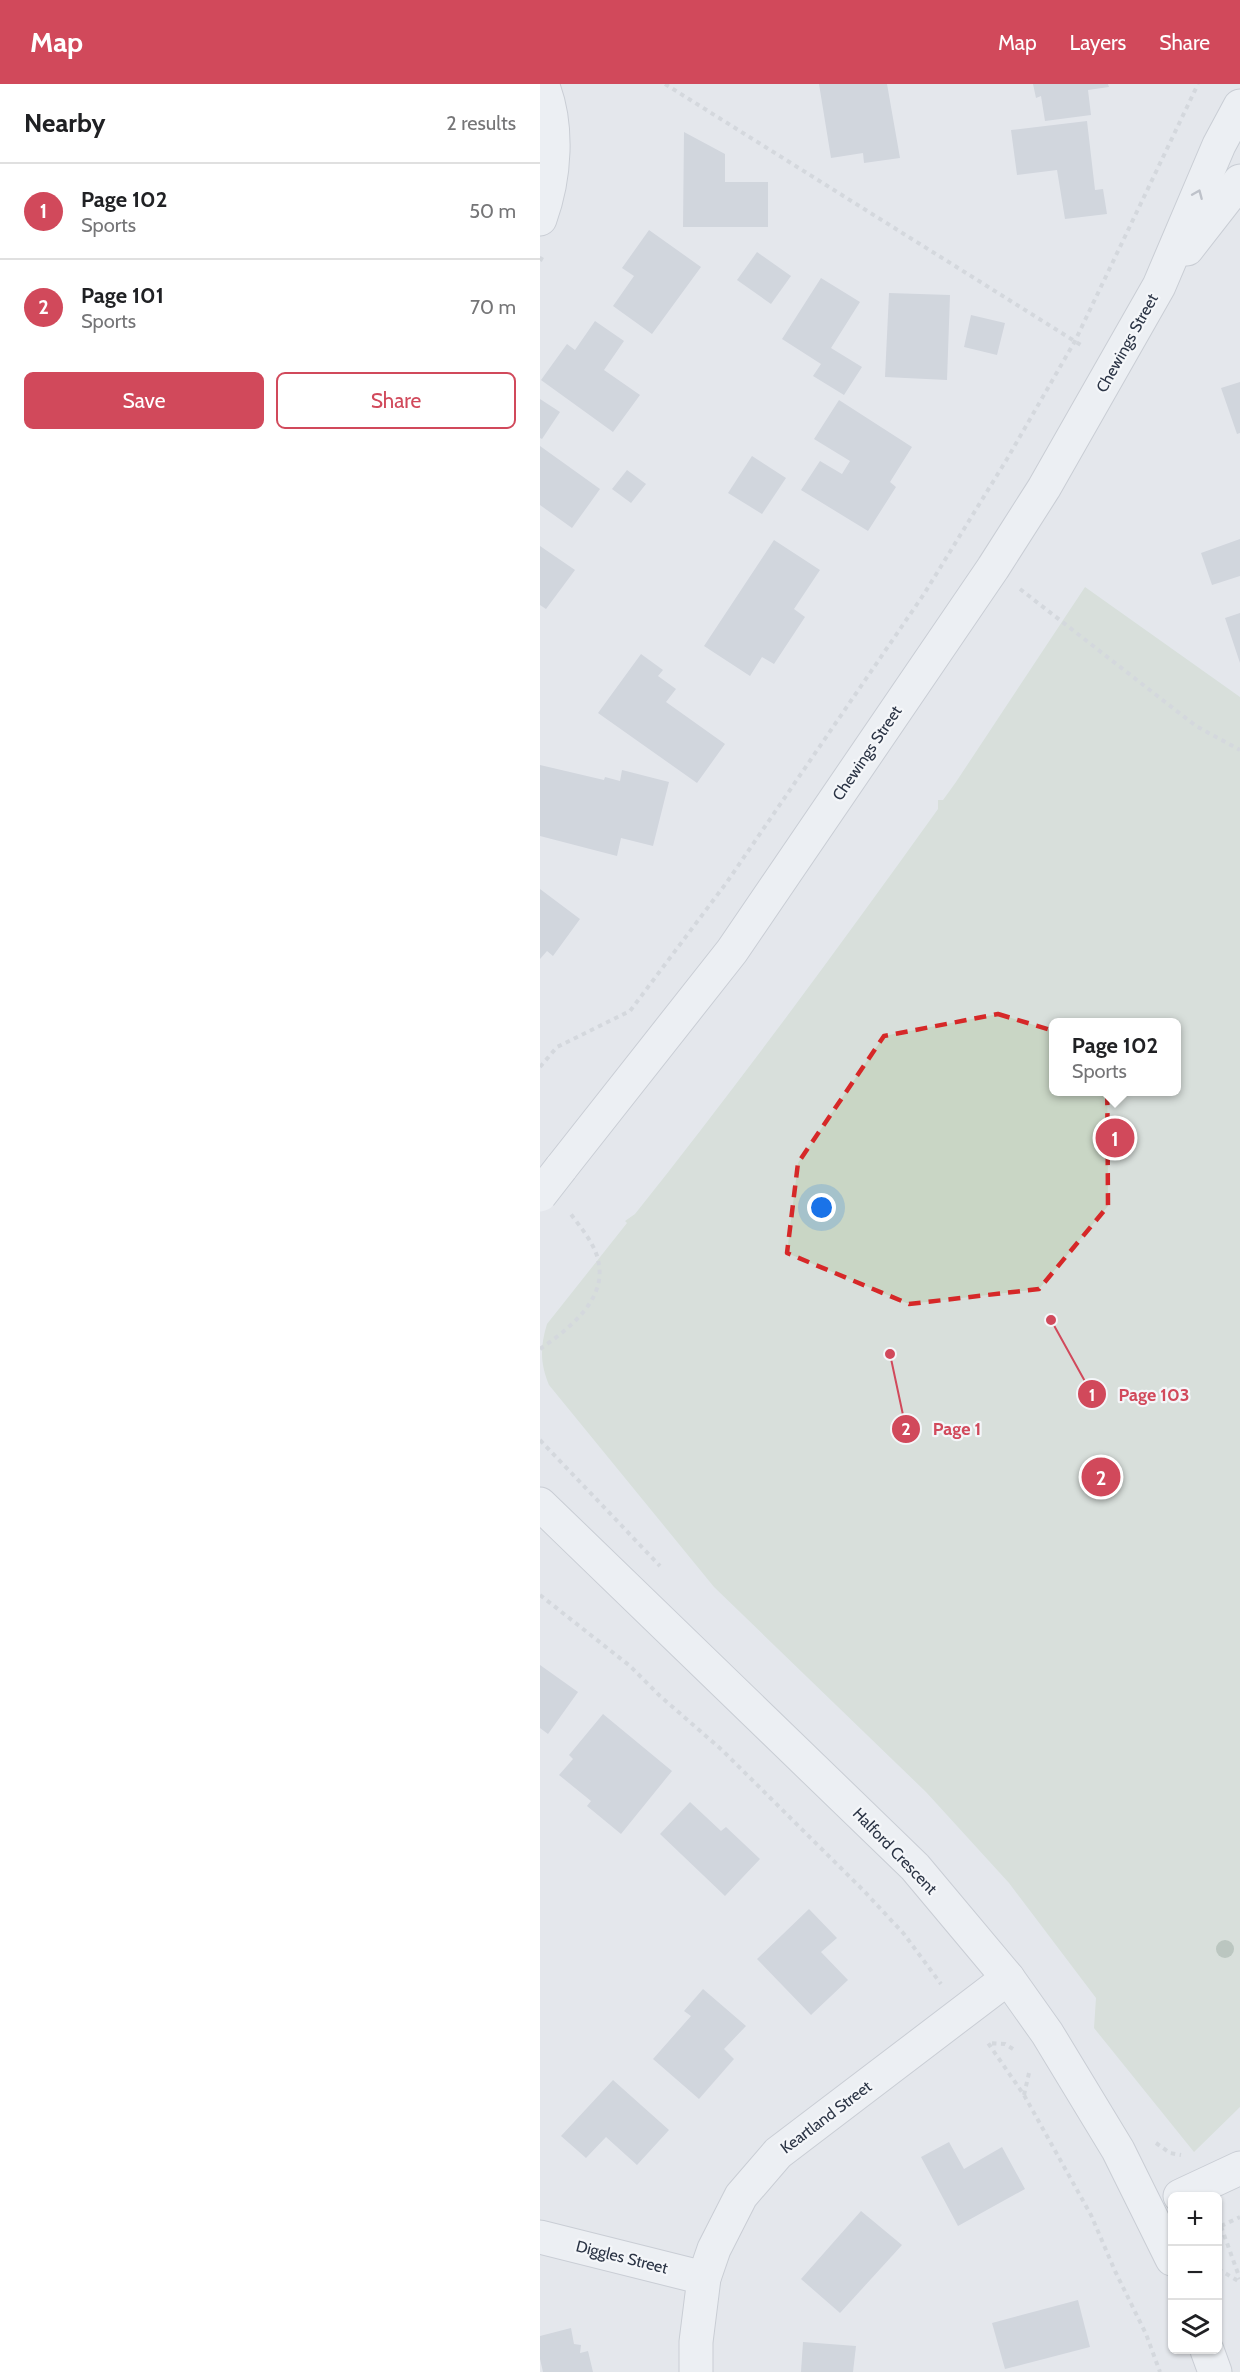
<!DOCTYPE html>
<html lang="en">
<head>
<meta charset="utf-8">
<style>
	body { margin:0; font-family:Cabin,sans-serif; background:#f6f6f6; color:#202124 }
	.controls { position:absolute; right:18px; bottom:18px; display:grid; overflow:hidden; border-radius:9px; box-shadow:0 2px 4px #0004 }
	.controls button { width:54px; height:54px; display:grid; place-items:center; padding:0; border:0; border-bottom:2px solid #e0e0e0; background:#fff; color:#202124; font:30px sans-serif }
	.you { position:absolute; left:282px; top:1124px; width:21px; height:21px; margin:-15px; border:4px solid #fff; border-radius:50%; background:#1a73e8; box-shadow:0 0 0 9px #1a73e833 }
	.badge { display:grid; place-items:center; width:39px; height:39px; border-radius:50%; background:#d1495b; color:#fff; font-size:20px; font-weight:700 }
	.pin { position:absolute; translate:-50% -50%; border:3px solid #fff; box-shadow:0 2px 6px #0006 }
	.popup { position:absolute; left:509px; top:934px; width:132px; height:78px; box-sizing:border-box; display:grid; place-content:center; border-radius:9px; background:#fff; filter:drop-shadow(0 2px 4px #0005); font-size:20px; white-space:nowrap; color:#757577 }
	.popup b { font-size:22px; color:#202124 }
	.popup::after { content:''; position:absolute; left:50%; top:100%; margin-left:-12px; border:12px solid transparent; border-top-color:#fff }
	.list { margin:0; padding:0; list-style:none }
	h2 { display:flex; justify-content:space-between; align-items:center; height:78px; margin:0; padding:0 24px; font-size:26px }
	h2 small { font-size:20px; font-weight:400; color:#757577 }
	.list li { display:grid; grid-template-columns:39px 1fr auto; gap:18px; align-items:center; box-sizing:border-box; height:96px; padding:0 24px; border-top:2px solid #e0e0e0 }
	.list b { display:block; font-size:22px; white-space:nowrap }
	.list p { margin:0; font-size:20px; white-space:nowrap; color:#757577 }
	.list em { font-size:20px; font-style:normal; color:#757577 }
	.actions { display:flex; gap:12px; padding:18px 24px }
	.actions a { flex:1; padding:14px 0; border:2px solid #d1495b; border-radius:9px; text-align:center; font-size:21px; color:#d1495b }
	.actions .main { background:#d1495b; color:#fff }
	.icon { flex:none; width:33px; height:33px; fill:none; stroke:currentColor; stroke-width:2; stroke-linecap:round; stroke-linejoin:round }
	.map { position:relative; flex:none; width:700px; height:2288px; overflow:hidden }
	header { display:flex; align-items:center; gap:36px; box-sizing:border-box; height:84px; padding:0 30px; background:#d1495b; color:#fff }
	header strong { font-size:28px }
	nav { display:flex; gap:33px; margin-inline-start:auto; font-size:21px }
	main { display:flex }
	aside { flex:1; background:#fff }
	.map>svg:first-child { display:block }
</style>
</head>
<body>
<header>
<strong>Map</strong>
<nav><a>Map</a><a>Layers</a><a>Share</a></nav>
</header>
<main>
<aside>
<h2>Nearby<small>2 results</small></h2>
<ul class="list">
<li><span class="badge">1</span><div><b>Page 102</b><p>Sports</p></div><em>50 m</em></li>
<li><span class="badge">2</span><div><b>Page 101</b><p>Sports</p></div><em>70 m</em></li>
</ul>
<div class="actions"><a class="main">Save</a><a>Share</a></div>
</aside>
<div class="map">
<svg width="700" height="2288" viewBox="0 0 700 2288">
	<rect width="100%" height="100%" fill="#e4e7ec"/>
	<path fill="#c9d6c5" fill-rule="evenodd" d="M545,503l155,110v1410l-46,45 -100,-124 2,-30 -87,-115 -83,-91 -212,-205 -165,-202c-9,-22 -9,-38 -2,-61l80,-101 -2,-2 10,-7c105,-132 205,-268 303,-405v-9h5l13,-18zM514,938h122v70h-122z"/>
	<g fill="#bbc0ca">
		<polygon points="279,0 347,0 360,74 324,79 323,69 291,74"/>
		<polygon points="493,0 568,0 569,3 548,6 551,31 505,37 501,12 496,14"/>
		<polygon points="547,37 555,106 563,105 567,130 525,135 517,86 477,91 471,46"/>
		<polygon points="144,48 185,70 185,98 228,98 228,143 143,143"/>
		<polygon points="109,146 161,183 112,250 73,222 94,192 82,184"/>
		<polygon points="217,168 251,192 231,220 197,196"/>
		<polygon points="281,194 320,218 291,264 322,283 304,311 273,292 281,280 242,255"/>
		<polygon points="349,209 410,211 407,296 345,293"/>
		<polygon points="431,231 465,239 457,271 424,263"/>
		<polygon points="55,237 84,257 64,286 100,311 73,348 1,296 27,260 35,266"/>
		<polygon points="700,298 700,349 697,350 681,304"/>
		<polygon points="0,315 20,328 2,355 0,354"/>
		<polygon points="299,316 372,363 350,398 356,403 328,447 261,406 280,377 302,390 310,377 274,355"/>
		<polygon points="0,362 60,405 32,444 0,421"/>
		<polygon points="212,372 246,394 222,430 188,409"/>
		<polygon points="87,386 106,400 91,419 72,405"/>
		<polygon points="700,455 700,492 672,501 661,469"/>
		<polygon points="234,456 280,486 254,525 265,533 234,580 222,573 210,592 164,562"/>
		<polygon points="0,462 35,486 6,525 0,521"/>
		<polygon points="700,529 700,579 685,534"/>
		<polygon points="101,570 123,586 118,592 136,605 126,618 185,660 157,699 58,629"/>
		<polygon points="0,681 64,696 65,693 80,697 82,686 129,698 113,762 81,754 77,772 0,752"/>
		<polygon points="0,805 40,835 13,872 7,867 0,875"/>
		<polygon points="0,1581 38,1608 8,1650 0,1644"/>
		<polygon points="63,1630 132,1687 81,1750 47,1722 51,1717 19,1691 33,1675 29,1671"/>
		<polygon points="150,1718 181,1747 186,1743 220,1775 185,1812 120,1750"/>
		<polygon points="269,1825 297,1854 281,1868 308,1896 271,1931 217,1875"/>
		<polygon points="163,1905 206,1942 184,1965 194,1975 159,2015 113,1975 151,1932 144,1927"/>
		<polygon points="73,1996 129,2046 97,2081 66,2053 46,2074 21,2052"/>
		<polygon points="409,2058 424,2085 462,2063 485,2105 418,2142 381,2073"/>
		<polygon points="321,2127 362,2161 300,2229 261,2195"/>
		<polygon points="538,2216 550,2263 465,2285 452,2239"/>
		<polygon points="31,2244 34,2260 41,2261 40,2269 48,2267 53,2288 3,2288 0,2275 0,2252"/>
		<polygon points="263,2258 316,2262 313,2288 261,2288"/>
	</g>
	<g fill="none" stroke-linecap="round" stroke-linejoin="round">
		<defs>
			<g id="minor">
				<path d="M0,135c15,-41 19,-94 2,-135"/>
				<polyline points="647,165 700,97"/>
				<polyline points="21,1084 192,867 453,484 504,404 619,202 679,61 700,22"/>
				<polyline points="0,1420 375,1783 468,1894 507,1949 578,2066 632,2175"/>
				<polyline points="640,2112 700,2084"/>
				<polyline points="0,2153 164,2194"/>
				<polyline points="667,2266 675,2288"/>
				<polyline points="156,2288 156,2258 164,2194 174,2165 201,2112 238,2069 468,1894"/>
			</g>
		</defs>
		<use href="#minor" stroke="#a9aeb7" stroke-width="35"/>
		<g stroke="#c2c5cb" stroke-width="4" stroke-dasharray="4.5 4.5" stroke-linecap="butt">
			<polyline points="125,0 544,263"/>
			<polyline points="0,177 4,170"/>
			<polyline points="480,505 656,642 700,666"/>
			<polyline points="0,983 17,963 90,927 187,798 384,510 467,375 535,257 658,0"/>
			<path d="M0,1265c26,-18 65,-47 59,-84 -2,-19 -18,-37 -29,-52"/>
			<polyline points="0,1356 120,1482"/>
			<polyline points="0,1511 90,1582 120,1612 182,1666 324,1807 364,1850 401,1900"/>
			<polyline points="473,1965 465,1960 448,1959 484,2011 551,2131 575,2187 606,2250 620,2288"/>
			<polyline points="484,2011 489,1989"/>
			<polyline points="616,2059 630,2069 641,2071"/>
			<polyline points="678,2134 700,2195"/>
			<polyline points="681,2142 700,2133"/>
			<polyline points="678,2185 700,2198"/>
		</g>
		<use href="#minor" stroke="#f7f8fa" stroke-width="33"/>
		<defs>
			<polyline id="minor-bridge" points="0,1111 21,1084"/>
		</defs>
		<use href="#minor-bridge" stroke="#a9aeb7" stroke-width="35" stroke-linecap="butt"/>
		<use href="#minor-bridge" stroke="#f7f8fa" stroke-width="33"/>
	</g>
	<circle fill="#899d89" cx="685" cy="1865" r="9"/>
	<defs><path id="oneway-chevron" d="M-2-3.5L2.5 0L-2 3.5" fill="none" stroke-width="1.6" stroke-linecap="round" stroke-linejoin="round" transform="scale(1.5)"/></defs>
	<use stroke="#9196a0" href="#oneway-chevron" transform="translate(658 110) rotate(-67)"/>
	<path d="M0 0H700V2288H0ZM458,930l109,33 1,159 -69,83 -130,15 -122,-51 11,-90 86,-127z" fill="#e4e7ec" fill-opacity=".55" fill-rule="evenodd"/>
	<path fill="none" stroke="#d62828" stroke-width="4.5" stroke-dasharray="12 8" stroke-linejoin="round" d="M458,930l109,33 1,159 -69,83 -130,15 -122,-51 11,-90 86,-127z"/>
	<g text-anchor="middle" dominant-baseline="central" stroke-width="4.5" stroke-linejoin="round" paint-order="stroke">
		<g font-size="16" fill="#2b3445" stroke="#f4f6f9">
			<text transform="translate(587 259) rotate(-61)">Chewings Street</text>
			<text transform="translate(327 669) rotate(-56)">Chewings Street</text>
			<text transform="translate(355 1767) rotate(46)">Halford Crescent</text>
			<text transform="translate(286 2033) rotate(-37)">Keartland Street</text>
			<text transform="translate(82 2173) rotate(14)">Diggles Street</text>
		</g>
	</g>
	<path fill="none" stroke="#d1495b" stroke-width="2" d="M511 1236L552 1310M350 1270L366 1345"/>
	<g fill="#d1495b" stroke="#f4f6f9" stroke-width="2">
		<circle cx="511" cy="1236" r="6"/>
		<circle cx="350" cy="1270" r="6"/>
		<circle cx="552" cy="1310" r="15"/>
		<circle cx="366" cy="1345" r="15"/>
	</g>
	<g font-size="18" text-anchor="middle" font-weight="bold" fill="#fff">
		<text x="552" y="1317">1</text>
		<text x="366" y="1351">2</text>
	</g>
	<g font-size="18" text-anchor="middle" font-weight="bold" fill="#d1495b" stroke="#f4f6f9" stroke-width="4.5" stroke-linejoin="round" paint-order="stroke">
		<text x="614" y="1317">Page 103</text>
		<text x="417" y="1351">Page 1</text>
	</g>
</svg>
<div class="controls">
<button>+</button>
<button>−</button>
<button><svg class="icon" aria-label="layers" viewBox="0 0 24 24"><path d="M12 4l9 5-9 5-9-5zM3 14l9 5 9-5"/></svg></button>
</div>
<div class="you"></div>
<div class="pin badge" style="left:575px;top:1054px">1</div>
<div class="popup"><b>Page 102</b>Sports</div>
<div class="pin badge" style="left:561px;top:1393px">2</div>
</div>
</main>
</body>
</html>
